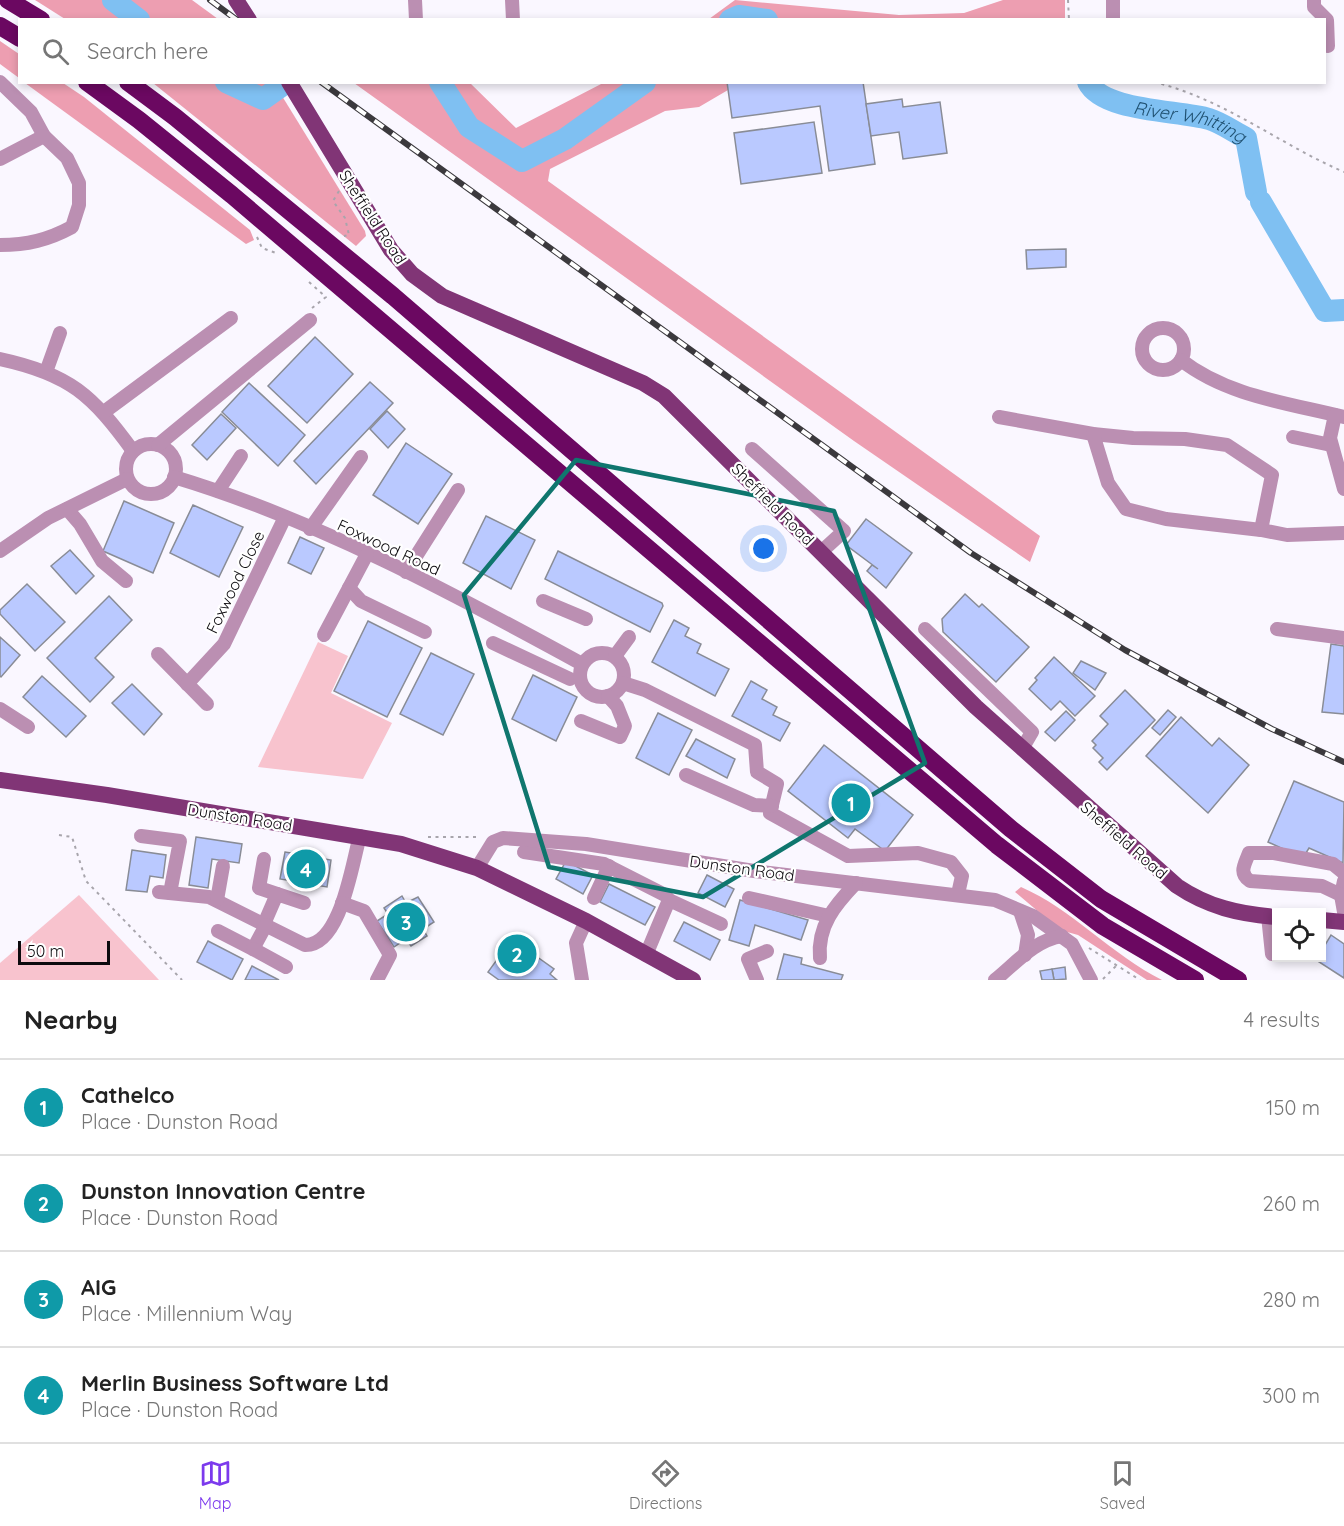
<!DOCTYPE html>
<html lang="en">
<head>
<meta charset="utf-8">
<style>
	body { margin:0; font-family:Quicksand,sans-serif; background:#f6f6f6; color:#222 }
	.controls { position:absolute; right:18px; bottom:18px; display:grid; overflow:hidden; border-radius:0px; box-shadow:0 3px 9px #0003 }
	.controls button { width:54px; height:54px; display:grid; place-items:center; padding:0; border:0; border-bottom:2px solid #e0e0e0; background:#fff; color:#222; font:30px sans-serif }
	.scale { position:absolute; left:18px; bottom:15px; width:92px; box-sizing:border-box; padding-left:6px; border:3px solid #0c0a0e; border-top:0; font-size:16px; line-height:21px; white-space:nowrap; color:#0c0a0e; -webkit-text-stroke:4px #fff; paint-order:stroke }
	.you { position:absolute; left:764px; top:549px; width:21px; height:21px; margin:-15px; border:4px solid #fff; border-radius:50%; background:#1a73e8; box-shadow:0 0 0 9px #1a73e833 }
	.badge { display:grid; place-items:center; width:39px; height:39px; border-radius:50%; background:#7c3aed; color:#fff; font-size:20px; font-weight:700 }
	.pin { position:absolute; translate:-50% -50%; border:3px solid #fff; box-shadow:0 2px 6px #0006 }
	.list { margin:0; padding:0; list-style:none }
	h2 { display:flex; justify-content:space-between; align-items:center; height:78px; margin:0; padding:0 24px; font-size:26px }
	h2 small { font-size:20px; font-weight:400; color:#767676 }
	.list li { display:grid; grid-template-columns:39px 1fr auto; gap:18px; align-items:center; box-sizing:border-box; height:96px; padding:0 24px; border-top:2px solid #e0e0e0 }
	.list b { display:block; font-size:22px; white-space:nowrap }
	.list p { margin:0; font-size:20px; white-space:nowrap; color:#767676 }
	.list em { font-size:20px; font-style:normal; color:#767676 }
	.icon { flex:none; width:33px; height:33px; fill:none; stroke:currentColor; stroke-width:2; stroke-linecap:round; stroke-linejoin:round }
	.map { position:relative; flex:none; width:1344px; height:980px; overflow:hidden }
	.search { position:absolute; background:#fff; box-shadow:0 3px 9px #0003; left:18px; right:18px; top:18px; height:66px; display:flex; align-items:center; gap:15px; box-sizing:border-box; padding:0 21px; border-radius:0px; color:#767676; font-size:22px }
	.sheet { height:462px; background:#fff }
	nav { display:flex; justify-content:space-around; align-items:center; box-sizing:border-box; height:84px; border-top:2px solid #e0e0e0; background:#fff; font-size:16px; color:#767676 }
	nav a { display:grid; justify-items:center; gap:3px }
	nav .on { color:#7c3aed }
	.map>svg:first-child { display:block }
</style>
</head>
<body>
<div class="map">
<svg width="1344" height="980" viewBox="0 0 1344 980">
	<rect width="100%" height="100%" fill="#faf7ff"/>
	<g fill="#f8c3ce">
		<polygon points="318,642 348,656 331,693 392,723 363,779 258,767"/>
		<polygon points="79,895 159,980 0,980 0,963"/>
	</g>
	<g fill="#ed9eb1">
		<polygon points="35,0 192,0 218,19 65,19"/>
		<polygon points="735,0 899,15 964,13 1003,0 1065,0 1065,18 709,19"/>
		<polygon points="0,41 19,54 19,78 0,64"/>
		<polygon points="25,83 63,83 84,97 250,230 254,240 246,244"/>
		<polygon points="153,83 274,83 365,231 366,236 356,246"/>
		<polygon points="354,83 470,83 516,128 603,83 727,83 728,90 699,107 665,111 550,169 548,181 1040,536 1030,562 854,441"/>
		<path d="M1021,887c51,22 91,68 141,93h-15l-69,-45 -18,-5 -45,-38z"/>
	</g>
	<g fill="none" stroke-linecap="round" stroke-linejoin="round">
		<g stroke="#7fc0f2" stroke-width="22">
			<polyline points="113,0 139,20"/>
			<polyline points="730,20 739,16 767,20"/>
			<polyline points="226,82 263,99 287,82"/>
			<polyline points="440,82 469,127 522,161 565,139 645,82"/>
			<path id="s1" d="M1088,82c15,30 91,28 121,37 13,4 25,13 37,19l10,54"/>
			<polyline points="1261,202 1325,311 1344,310"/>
		</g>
	</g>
	<g fill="#bac9ff" stroke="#898c96" stroke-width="1.5">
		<polygon points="727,82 863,82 875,164 829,171 820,106 732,118"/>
		<polygon points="902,99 903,107 940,102 947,153 903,159 899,132 871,136 866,104"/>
		<polygon points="814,122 822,173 741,184 734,133"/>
		<polygon points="1066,249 1066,267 1027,269 1026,250"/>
		<polygon points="315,337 353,374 307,423 268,386"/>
		<polygon points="370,382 393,403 316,484 294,461"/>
		<polygon points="249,383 305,435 278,466 222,412"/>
		<polygon points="387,411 405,429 388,448 370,429"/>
		<polygon points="221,414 236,428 207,460 192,445"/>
		<polygon points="406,443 452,474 418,524 373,495"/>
		<polygon points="124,501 174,523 153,573 103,551"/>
		<polygon points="193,505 243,527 219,577 170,553"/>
		<polygon points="486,516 535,540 511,589 463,563"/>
		<polygon points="866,519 912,553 886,588 867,571 872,565 878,569 846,545"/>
		<polygon points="300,537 324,548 311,574 288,563"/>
		<polygon points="70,550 94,576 76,594 51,566"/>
		<polygon points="558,551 662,603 663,606 650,632 545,579"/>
		<polygon points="27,584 65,622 35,651 0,614 0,610"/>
		<polygon points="965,594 979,607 982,604 1029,647 996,682 943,632 942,619"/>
		<polygon points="109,596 132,620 95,658 114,677 90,702 47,658"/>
		<polygon points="674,620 689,628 685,636 701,644 697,653 729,669 715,696 652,662"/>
		<polygon points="368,621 422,648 387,717 334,691"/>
		<polygon points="0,637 20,655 1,677 0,676"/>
		<polygon points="1331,644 1344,646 1344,714 1322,712"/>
		<polygon points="431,653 474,674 443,735 400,714"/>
		<polygon points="1054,657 1095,696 1075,716 1060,701 1051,710 1029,689 1037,680 1035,678"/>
		<polygon points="1081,661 1106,673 1095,690 1073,673"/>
		<polygon points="533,675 577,697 556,741 512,719"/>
		<polygon points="42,676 86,716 66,737 23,697"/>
		<polygon points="751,681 767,690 762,699 777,707 773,715 790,723 780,741 732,716"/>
		<polygon points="132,684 162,714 144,735 112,703"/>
		<polygon points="1125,690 1155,720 1107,770 1099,762 1103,758 1093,748 1096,745 1092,741 1108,724 1100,716"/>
		<polygon points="1168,710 1176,717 1160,735 1152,728"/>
		<polygon points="1066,711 1075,720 1055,741 1045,732"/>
		<polygon points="658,713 692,730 669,775 636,758"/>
		<polygon points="1181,717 1212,746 1219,738 1249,765 1208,813 1146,756"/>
		<polygon points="696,739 735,759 727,778 686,756"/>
		<polygon points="824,745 913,815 885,851 855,829 848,838 788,791"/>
		<polygon points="1294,781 1344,802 1343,863 1309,848 1303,858 1268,842"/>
		<polygon points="196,837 242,844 239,863 212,859 208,888 189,885"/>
		<polygon points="132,850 166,855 163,878 150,876 147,892 126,890"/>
		<polygon points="285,852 331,860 327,887 280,879"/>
		<polygon points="566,861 593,875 583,894 556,879"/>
		<polygon points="707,875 734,889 725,907 698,893"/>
		<polygon points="609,884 655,907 645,925 600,902"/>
		<polygon points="402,896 406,903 418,897 434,922 423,929 427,936 411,946 406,939 394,947 377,921 388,914 384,908"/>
		<polygon points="740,900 808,920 801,940 755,925 749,946 729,940"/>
		<polygon points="684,922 720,940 710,960 674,941"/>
		<polygon points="1331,935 1344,944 1344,978 1316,960 1322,958 1322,950"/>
		<polygon points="512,939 554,969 550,974 557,980 499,980 488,972"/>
		<polygon points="208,941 243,959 232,980 197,962"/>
		<polygon points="784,954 802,958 801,964 843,975 841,980 777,980"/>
		<polygon points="252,966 279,980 245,980"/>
		<polygon points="1065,967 1066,979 1054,980 1052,969"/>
		<polygon points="1052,969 1054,980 1042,980 1040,971"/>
	</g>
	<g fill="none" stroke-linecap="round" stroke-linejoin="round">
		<g stroke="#a8a5ac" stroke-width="2" stroke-dasharray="3 4.5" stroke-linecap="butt">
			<polyline points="1068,0 1069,20"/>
			<path d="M1154,82c70,17 125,62 190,90"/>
			<polyline points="339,191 333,201 345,218 349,235 344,236"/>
			<polyline points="257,237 262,248 276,253"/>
			<polyline points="309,282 326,297 312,308"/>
			<polyline points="59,835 72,837 86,881 182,980"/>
			<polyline points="428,837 480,837"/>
			<polyline points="1089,948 1140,980"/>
			<polyline points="1103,979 1116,966"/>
		</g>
		<g stroke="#bb8fb2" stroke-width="14">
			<polyline points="415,0 416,20"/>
			<polyline points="512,0 513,20"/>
			<polyline points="1113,0 1113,19"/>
			<polyline points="1314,0 1314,7 1327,20 1328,46"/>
			<path d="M0,82l31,30 13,24 23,22 12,25v22l-7,22c-24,13 -45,18 -72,18"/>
			<polyline points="0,159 44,136"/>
			<circle cx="1163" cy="349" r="21"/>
			<path d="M0,359c70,15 92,36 133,92"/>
			<path d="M1181,360c46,36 107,43 163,57"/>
			<polyline points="46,372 60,333"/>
			<polyline points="104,412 231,318"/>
			<polyline points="1335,415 1330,438 1344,489"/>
			<polyline points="999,417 1093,434 1133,438 1185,439 1227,445 1272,475 1261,530 1287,535 1344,533"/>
			<polyline points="1093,434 1108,483 1126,509 1166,519 1261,530"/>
			<polyline points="1293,437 1331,445"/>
			<circle cx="151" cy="469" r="25"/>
			<polyline points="158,445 310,320"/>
			<polyline points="752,449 844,531 821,552"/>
			<path d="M174,477c143,43 278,116 408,187"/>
			<polyline points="218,491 241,456"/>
			<polyline points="67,509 80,524 102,561 126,581"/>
			<polyline points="310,529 361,457"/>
			<polyline points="0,551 48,518 127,479"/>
			<polyline points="406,572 458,490"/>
			<polyline points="349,588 361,601 425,632"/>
			<polyline points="543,601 586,619"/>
			<polyline points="925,629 1032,732 1022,749"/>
			<polyline points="1277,629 1344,638"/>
			<polyline points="324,635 367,554"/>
			<polyline points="493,643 570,679"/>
			<circle cx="602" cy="675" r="22"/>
			<polyline points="158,654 207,704"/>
			<polyline points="615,656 629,637"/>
			<polyline points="623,683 645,690 755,745 757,772 777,784 770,813 848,856 918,853 951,862 962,876 958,894"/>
			<polyline points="187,684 224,644 285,517"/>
			<polyline points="0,709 28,727"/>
			<polyline points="581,721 620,737 625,726 617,706 608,696"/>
			<polyline points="686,775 754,805 772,806"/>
			<polyline points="141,836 180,841 170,893"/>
			<polyline points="524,852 604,864 665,895 669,900"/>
			<polyline points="264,859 259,888 277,894"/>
			<polyline points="477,868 493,842 503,838 586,844 754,871 995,900 1033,916 1072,944 1091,980"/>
			<polyline points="1344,881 1341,895 1344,912"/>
			<path d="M159,892l50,5 96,48c36,1 47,-82 55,-109"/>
			<path d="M1341,895l-19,-9 -72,-5c-12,-8 -5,-17 -1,-28h25l59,11 11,9"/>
			<polyline points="594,898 609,866"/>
			<polyline points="749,898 829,916"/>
			<polyline points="217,900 223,866"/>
			<polyline points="342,903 364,911 390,955 377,980"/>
			<polyline points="1020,911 1028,935 1025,955"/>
			<polyline points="1268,916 1272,954"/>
			<polyline points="264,924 277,894 304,903"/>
			<polyline points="218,931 253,949 266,925"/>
			<polyline points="253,949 286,967"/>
			<polyline points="646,955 669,900 721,924"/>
			<path d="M820,958c-3,-32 15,-53 36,-75"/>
			<polyline points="582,980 576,943 586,921"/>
			<polyline points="757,980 748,959 767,951"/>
			<path d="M995,980c21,-17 40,-40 67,-44"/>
		</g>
		<g stroke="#813576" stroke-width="16">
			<polyline points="236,0 249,20"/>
			<path d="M289,82l102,168 21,24 30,22 201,87 21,13 312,311 201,179c31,21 62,28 99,31"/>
			<polyline points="0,780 107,795 401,844 477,868 586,921 693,980"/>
			<polyline points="1322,920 1344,922"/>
		</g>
		<g stroke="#6b0861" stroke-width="18">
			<polyline points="8,0 41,20"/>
			<polyline points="0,26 20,38"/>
			<polyline points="87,82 139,120 232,195 997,845 1103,926 1195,980"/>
			<polyline points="128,82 175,117 393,296 1011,829 1101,899 1238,980"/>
		</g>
		<defs>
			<g id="rail">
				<polyline points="210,0 237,20"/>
				<polyline points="321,82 971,553 1125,650 1272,729 1344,762"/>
			</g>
		</defs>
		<use href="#rail" stroke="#3b393d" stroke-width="6"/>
		<use href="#rail" stroke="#fff" stroke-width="4" stroke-dasharray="11" stroke-linecap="butt"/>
	</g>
	<path fill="none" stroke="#0f766e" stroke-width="4.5" stroke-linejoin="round" d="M576,460l258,51 91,252 -222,134 -154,-30 -85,-272z"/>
	<g text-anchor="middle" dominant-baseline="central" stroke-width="4.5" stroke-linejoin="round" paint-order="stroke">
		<g font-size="16" fill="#0c0a0e" stroke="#fff">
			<text transform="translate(373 217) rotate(57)">Sheffield Road</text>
			<text transform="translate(773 504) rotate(45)">Sheffield Road</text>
			<text transform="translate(389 547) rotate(25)">Foxwood Road</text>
			<text transform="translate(235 582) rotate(-64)">Foxwood Close</text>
			<text transform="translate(240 817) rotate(9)">Dunston Road</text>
			<text transform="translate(1124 840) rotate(41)">Sheffield Road</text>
			<text transform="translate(742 868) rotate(8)">Dunston Road</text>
		</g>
		<g font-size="18" font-style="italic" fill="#215273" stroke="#fff">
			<text stroke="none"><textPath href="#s1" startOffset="112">River Whitting</textPath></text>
		</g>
	</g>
</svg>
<div class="controls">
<button><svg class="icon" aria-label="locate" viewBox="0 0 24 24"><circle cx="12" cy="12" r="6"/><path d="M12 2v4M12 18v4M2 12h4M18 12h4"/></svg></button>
</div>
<div class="scale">50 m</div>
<div class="you"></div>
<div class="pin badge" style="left:851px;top:803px;background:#0f9aa8">1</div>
<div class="pin badge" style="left:517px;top:954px;background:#0f9aa8">2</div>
<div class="pin badge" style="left:406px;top:922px;background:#0f9aa8">3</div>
<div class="pin badge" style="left:306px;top:869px;background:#0f9aa8">4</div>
<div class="search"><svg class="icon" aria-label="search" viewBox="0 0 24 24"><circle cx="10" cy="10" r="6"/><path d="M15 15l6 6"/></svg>Search here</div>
</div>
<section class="sheet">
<h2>Nearby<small>4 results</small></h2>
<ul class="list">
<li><span class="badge" style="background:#0f9aa8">1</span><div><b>Cathelco</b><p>Place · Dunston Road</p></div><em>150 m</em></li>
<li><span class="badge" style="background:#0f9aa8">2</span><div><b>Dunston Innovation Centre</b><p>Place · Dunston Road</p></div><em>260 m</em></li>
<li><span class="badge" style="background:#0f9aa8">3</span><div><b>AIG</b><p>Place · Millennium Way</p></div><em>280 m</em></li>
<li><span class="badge" style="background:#0f9aa8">4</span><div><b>Merlin Business Software Ltd</b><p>Place · Dunston Road</p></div><em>300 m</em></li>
</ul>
</section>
<nav>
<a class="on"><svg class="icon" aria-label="map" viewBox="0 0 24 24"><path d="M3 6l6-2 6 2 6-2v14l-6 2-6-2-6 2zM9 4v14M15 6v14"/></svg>Map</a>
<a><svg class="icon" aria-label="directions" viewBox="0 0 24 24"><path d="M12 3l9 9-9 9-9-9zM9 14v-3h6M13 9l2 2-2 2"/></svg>Directions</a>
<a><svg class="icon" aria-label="saved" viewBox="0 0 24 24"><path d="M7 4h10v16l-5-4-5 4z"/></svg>Saved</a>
</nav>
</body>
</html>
